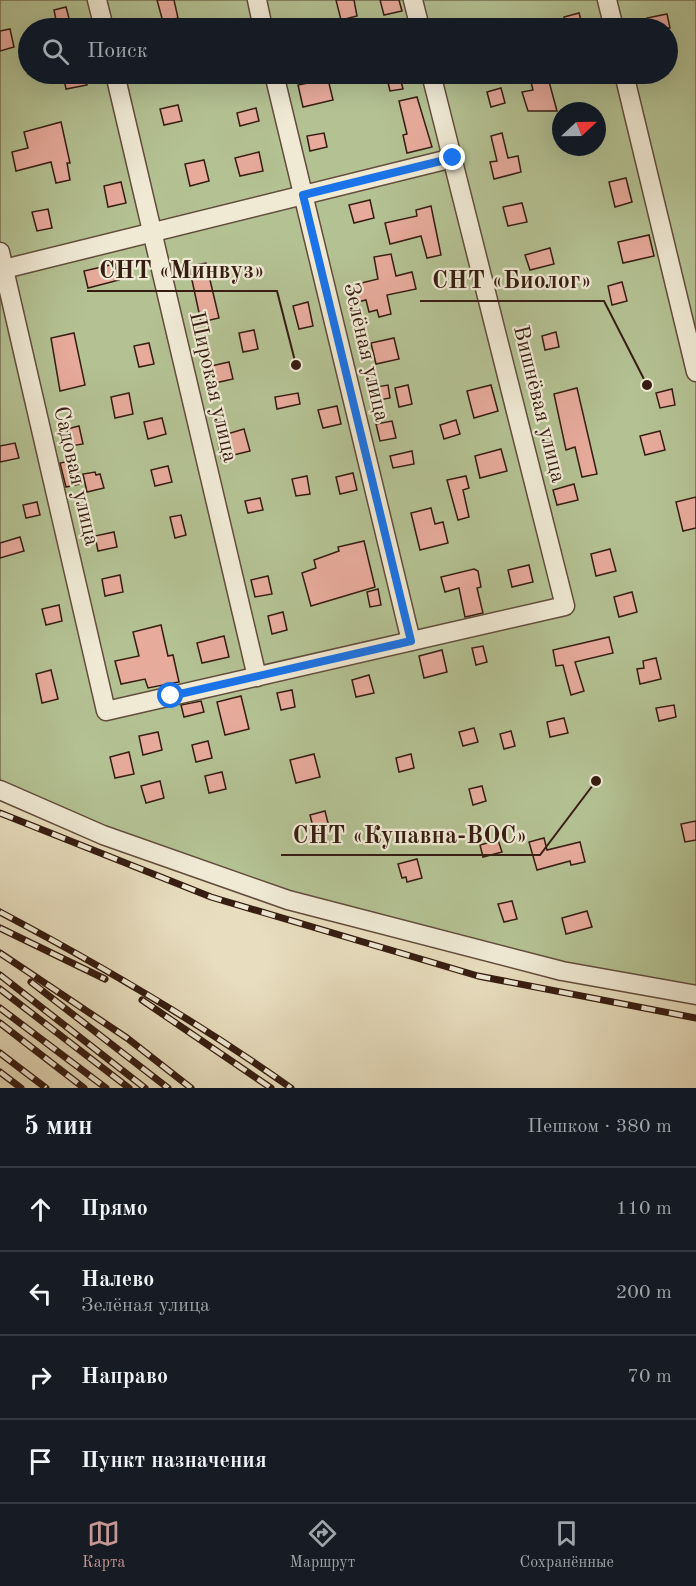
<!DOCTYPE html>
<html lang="ru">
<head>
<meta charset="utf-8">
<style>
	body { margin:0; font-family:"Old Standard TT",serif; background:#20242c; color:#f1f3f6 }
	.compass { position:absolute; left:552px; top:102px; width:54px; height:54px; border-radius:50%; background:#171b24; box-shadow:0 6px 24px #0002; rotate:68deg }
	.stop { position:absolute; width:18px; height:18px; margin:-14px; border:4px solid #1a73e8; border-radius:50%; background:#fff }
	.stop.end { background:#1a73e8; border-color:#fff; box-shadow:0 2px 6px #0008 }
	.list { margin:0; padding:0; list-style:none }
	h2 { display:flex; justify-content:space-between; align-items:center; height:78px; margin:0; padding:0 24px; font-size:26px }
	h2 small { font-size:20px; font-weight:400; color:#9ea1a6 }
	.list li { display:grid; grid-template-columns:39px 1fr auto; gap:18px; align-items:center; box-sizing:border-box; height:84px; padding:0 24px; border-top:2px solid #363941 }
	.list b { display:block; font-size:22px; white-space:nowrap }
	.list p { margin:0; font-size:20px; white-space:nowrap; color:#9ea1a6 }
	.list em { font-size:20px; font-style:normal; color:#9ea1a6 }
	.icon { flex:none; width:33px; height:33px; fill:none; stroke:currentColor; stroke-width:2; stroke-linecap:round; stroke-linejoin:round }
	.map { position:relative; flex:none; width:696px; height:1088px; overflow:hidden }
	.search { position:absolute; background:#171b24; box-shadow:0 6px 24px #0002; left:18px; right:18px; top:18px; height:66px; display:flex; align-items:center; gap:15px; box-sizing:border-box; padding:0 21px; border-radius:33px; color:#9ea1a6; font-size:22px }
	.sheet { height:414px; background:#171b24 }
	nav { display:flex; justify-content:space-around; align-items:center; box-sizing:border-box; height:84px; border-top:2px solid #363941; background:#171b24; font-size:16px; color:#9ea1a6 }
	nav a { display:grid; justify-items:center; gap:3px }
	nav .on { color:#c59692 }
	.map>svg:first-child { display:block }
</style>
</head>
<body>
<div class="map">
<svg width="696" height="1088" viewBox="0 0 696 1088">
	<rect width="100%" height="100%" fill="#e8debf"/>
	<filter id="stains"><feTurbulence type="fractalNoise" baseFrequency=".00333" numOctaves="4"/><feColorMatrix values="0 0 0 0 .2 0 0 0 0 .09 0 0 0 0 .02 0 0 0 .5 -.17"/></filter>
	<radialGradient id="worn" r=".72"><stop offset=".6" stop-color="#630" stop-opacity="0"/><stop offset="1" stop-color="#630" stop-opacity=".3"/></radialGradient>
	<path fill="#b4c193" stroke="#756f52" stroke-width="1.5" fill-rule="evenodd" d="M0,0h696v995l-408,-95 -288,-110zM28,28h640v46h-640zM561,111h36v36h-36z"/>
	<g fill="#e7ab9c" stroke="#361d11" stroke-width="1.5">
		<polygon points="157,0 174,0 178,18 163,22"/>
		<polygon points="336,0 354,0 357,16 341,20"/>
		<polygon points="380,0 399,0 402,11 384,15"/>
		<polygon points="66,7 70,22 57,25 54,10"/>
		<polygon points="579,13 583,28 567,28 564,17"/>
		<polygon points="667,14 670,28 649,28 647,18"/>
		<polygon points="10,29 14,47 0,51 0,31"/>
		<polygon points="63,74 85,74 87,85 66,89"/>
		<polygon points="386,74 399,74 403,89 390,91"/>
		<polygon points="547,74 557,111 528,111 522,92 533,90 530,78"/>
		<polygon points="328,79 333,100 303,107 298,85"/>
		<polygon points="501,88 505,103 491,107 487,92"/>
		<polygon points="417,97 432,147 407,153 403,135 407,134 399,101"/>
		<polygon points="178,105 182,121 164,125 160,109"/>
		<polygon points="256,108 259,121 240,126 237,113"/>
		<polygon points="61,122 70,163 67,163 70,180 56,183 51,162 16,171 12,152 28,148 24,132"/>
		<polygon points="324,133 327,147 310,151 307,136"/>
		<polygon points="502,133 508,158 518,156 521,172 494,179 490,162 497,161 491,136"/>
		<polygon points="259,152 263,171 240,176 235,158"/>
		<polygon points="204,160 209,181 190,186 185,164"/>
		<polygon points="626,178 632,202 615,207 609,182"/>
		<polygon points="121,182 126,203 108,207 104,186"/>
		<polygon points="370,200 374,218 354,223 349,205"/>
		<polygon points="522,203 527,222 508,226 503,207"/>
		<polygon points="431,206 441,255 427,258 421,236 390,244 385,223 417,216 416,210"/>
		<polygon points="48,209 52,228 37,231 32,212"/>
		<polygon points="649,235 654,256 623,263 618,242"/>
		<polygon points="550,248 554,264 530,270 525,255"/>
		<polygon points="391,254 396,276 412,272 416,289 387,295 391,314 379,317 377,310 369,312 366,300 353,303 349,286 378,279 374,257"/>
		<polygon points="206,263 219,318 201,322 189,266"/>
		<polygon points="115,264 119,280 88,288 84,271"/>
		<polygon points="622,282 627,301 612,305 608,286"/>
		<polygon points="308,302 313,326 299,329 293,306"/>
		<polygon points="254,330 258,349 243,352 239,333"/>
		<polygon points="556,332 559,347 545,350 542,336"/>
		<polygon points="74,333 85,385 60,391 51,338"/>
		<polygon points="394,338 399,359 376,364 371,343"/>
		<polygon points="149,343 154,364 139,367 134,346"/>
		<polygon points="229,362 233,379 215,383 211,366"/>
		<polygon points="388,385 390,398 374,401 371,388"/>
		<polygon points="408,385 412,404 399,407 395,388"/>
		<polygon points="491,385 498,411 474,418 467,391"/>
		<polygon points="577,388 597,474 582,477 575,447 566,450 554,394"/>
		<polygon points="672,389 675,405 660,408 656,393"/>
		<polygon points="129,393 133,414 115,418 111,397"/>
		<polygon points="298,393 300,404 277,409 275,397"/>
		<polygon points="337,406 341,424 323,428 318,410"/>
		<polygon points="162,418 166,434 148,439 144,422"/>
		<polygon points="456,420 460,434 444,439 440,425"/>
		<polygon points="392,421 396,438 380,441 376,424"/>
		<polygon points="79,426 83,444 71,446 67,429"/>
		<polygon points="244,429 250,451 221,458 217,437"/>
		<polygon points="660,431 665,450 645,455 640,436"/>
		<polygon points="15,443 19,458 0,462 0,446"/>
		<polygon points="501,449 507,471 480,478 475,456"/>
		<polygon points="412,451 414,464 393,468 390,456"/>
		<polygon points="75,460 80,484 66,487 60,463"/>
		<polygon points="168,466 172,482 155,486 151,470"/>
		<polygon points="95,472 96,475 100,474 104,488 87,492 83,474"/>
		<polygon points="353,473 357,490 340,494 336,477"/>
		<polygon points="307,476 310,494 296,496 292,479"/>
		<polygon points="466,476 469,488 463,490 469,517 458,520 447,480"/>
		<polygon points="574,484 578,500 557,505 553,490"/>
		<polygon points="696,497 696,528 683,531 676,502"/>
		<polygon points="260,498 263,510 248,513 245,501"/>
		<polygon points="37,502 40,515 26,518 23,505"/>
		<polygon points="431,508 435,524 443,522 448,543 420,550 411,513"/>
		<polygon points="181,515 186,535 175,538 170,517"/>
		<polygon points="114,532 117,547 98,551 95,536"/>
		<polygon points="20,537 24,551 0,558 0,543"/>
		<polygon points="364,541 375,587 311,606 302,573 316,568 314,560 339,551 338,547"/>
		<polygon points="610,549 616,571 596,576 591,554"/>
		<polygon points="529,565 533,582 512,587 508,570"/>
		<polygon points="474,569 478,571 481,587 477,588 483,613 465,617 459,588 445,592 441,577"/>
		<polygon points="120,575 123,592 105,596 102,579"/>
		<polygon points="268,576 272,594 255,597 251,580"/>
		<polygon points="378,589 381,605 370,607 367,592"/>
		<polygon points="632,592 637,612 619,617 614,597"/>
		<polygon points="59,605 62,621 46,625 42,609"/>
		<polygon points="283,612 287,630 272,634 268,616"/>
		<polygon points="161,625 168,656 173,655 179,682 148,688 145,679 121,684 115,661 139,656 133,632"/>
		<polygon points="224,636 229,657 202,663 197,643"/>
		<polygon points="609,637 613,653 575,662 584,691 571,695 563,665 556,666 553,650"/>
		<polygon points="483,646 487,662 476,665 472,648"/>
		<polygon points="442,650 447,672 424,678 419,656"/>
		<polygon points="656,658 661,679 640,684 637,669 644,668 643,661"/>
		<polygon points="51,670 58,699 42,703 36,674"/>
		<polygon points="369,675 374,693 356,697 352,680"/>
		<polygon points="292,690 295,707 281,710 277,693"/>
		<polygon points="241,696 249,729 225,735 217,702"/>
		<polygon points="201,701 204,712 184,717 181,705"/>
		<polygon points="674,705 676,717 659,721 656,708"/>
		<polygon points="564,718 568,733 550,737 547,722"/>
		<polygon points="474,728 478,742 463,746 459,732"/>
		<polygon points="511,731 515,746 504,749 500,734"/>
		<polygon points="158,732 162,750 143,755 139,736"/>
		<polygon points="208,741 212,758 196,762 192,745"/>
		<polygon points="129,752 134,774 115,778 110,757"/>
		<polygon points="314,754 320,777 296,783 290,760"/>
		<polygon points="411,754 414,768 399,772 396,758"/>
		<polygon points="222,772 226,789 209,793 205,776"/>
		<polygon points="160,781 164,798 146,803 141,786"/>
		<polygon points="482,786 486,801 473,805 469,789"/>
		<polygon points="325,811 329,827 314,831 310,815"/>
		<polygon points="696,821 696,840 685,842 681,824"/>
		<polygon points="544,838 547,850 580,842 585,862 571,865 570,861 537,870 529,842"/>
		<polygon points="498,840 502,852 483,857 480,845"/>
		<polygon points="417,859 422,878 407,882 406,877 402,878 398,864"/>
		<polygon points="512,901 517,919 504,922 498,904"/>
		<polygon points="587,911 592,927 566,934 562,918"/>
	</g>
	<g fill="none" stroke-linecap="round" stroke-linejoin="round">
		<defs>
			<g id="street">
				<polyline points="97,0 104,28"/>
				<polyline points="257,0 263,28"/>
				<polyline points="413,0 420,28"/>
				<polyline points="607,0 614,28"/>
				<polyline points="115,74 257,677"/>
				<polyline points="274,74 411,641"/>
				<polyline points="624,74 696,372"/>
				<polyline points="0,252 106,711 565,606 431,74"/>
				<polyline points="0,270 453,158"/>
				<polyline points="0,790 103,835 288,900 562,971 696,995"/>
			</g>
		</defs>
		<use href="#street" stroke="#624d3c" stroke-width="21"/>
		<use href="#street" stroke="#f0ead5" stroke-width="18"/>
		<defs>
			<g id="rail">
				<polyline points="0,813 211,897 478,976 696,1018"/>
				<path d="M0,912c100,53 198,110 291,176"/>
				<polyline points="0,928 105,979"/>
				<polyline points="0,953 127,1038 191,1088"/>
				<polyline points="0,975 145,1088"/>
				<polyline points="31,982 168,1088"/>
				<polyline points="0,989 129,1088"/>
				<polyline points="142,1000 271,1088"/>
				<polyline points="0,1008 106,1088"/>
				<polyline points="0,1023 84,1088"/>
				<polyline points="0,1053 46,1088"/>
				<polyline points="0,1072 21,1088"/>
			</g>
		</defs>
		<use href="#rail" stroke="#361d11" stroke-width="7"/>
		<use href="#rail" stroke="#f0ead5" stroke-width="4.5" stroke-dasharray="14" stroke-linecap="butt"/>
	</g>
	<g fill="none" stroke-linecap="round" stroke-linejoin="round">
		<polyline stroke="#1a73e8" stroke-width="8" points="171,696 411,641 303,195 453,158"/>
	</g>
	<g text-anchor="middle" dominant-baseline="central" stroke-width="4.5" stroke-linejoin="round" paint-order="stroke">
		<g font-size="22" fill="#361d11" stroke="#f0ead5">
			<text transform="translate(366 352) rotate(77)">Зелёная улица</text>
			<text transform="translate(213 387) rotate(77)">Широкая улица</text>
			<text transform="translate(539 404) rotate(76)">Вишнёвая улица</text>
			<text transform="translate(76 476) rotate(77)">Садовая улица</text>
		</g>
	</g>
	<path fill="none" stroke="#361d11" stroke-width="2" d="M296 365L277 291H87M647 385L604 301H420M596 781L540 855H281"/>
	<g fill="#361d11" stroke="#f0ead5" stroke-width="2">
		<circle cx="296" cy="365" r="6"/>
		<circle cx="647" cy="385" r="6"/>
		<circle cx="596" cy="781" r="6"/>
	</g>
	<g font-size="24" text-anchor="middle" font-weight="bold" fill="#361d11" stroke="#f0ead5" stroke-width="4.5" stroke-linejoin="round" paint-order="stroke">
		<text x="182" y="278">СНТ «Минвуз»</text>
		<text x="512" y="288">СНТ «Биолог»</text>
		<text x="410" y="843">СНТ «Купавна-ВОС»</text>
	</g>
	<rect width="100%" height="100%" filter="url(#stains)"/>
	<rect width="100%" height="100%" fill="url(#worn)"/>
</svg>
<svg class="compass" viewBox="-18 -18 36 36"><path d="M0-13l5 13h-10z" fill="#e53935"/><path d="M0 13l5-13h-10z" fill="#9ea1a6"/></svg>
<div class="stop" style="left:171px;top:696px"></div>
<div class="stop end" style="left:453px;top:158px"></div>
<div class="search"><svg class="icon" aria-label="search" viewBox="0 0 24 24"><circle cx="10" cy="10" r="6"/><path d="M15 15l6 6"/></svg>Поиск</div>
</div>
<section class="sheet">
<h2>5 мин<small>Пешком · 380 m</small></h2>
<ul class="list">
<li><svg class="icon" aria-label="ahead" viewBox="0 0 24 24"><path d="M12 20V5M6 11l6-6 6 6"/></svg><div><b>Прямо</b></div><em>110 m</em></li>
<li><svg class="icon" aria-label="left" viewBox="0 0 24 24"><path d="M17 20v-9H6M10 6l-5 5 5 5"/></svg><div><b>Налево</b><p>Зелёная улица</p></div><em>200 m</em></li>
<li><svg class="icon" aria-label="right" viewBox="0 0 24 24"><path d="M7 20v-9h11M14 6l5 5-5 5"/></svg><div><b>Направо</b></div><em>70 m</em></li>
<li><svg class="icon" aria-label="arrive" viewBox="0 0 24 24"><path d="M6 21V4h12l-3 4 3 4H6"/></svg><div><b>Пункт назначения</b></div></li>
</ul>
</section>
<nav>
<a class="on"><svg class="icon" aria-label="map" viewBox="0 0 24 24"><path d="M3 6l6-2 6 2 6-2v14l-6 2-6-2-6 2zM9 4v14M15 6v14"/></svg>Карта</a>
<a><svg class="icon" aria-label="directions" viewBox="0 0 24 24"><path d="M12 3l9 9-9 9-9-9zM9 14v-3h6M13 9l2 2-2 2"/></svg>Маршрут</a>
<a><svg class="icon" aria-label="saved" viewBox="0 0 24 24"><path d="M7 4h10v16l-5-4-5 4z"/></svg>Сохранённые</a>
</nav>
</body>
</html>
